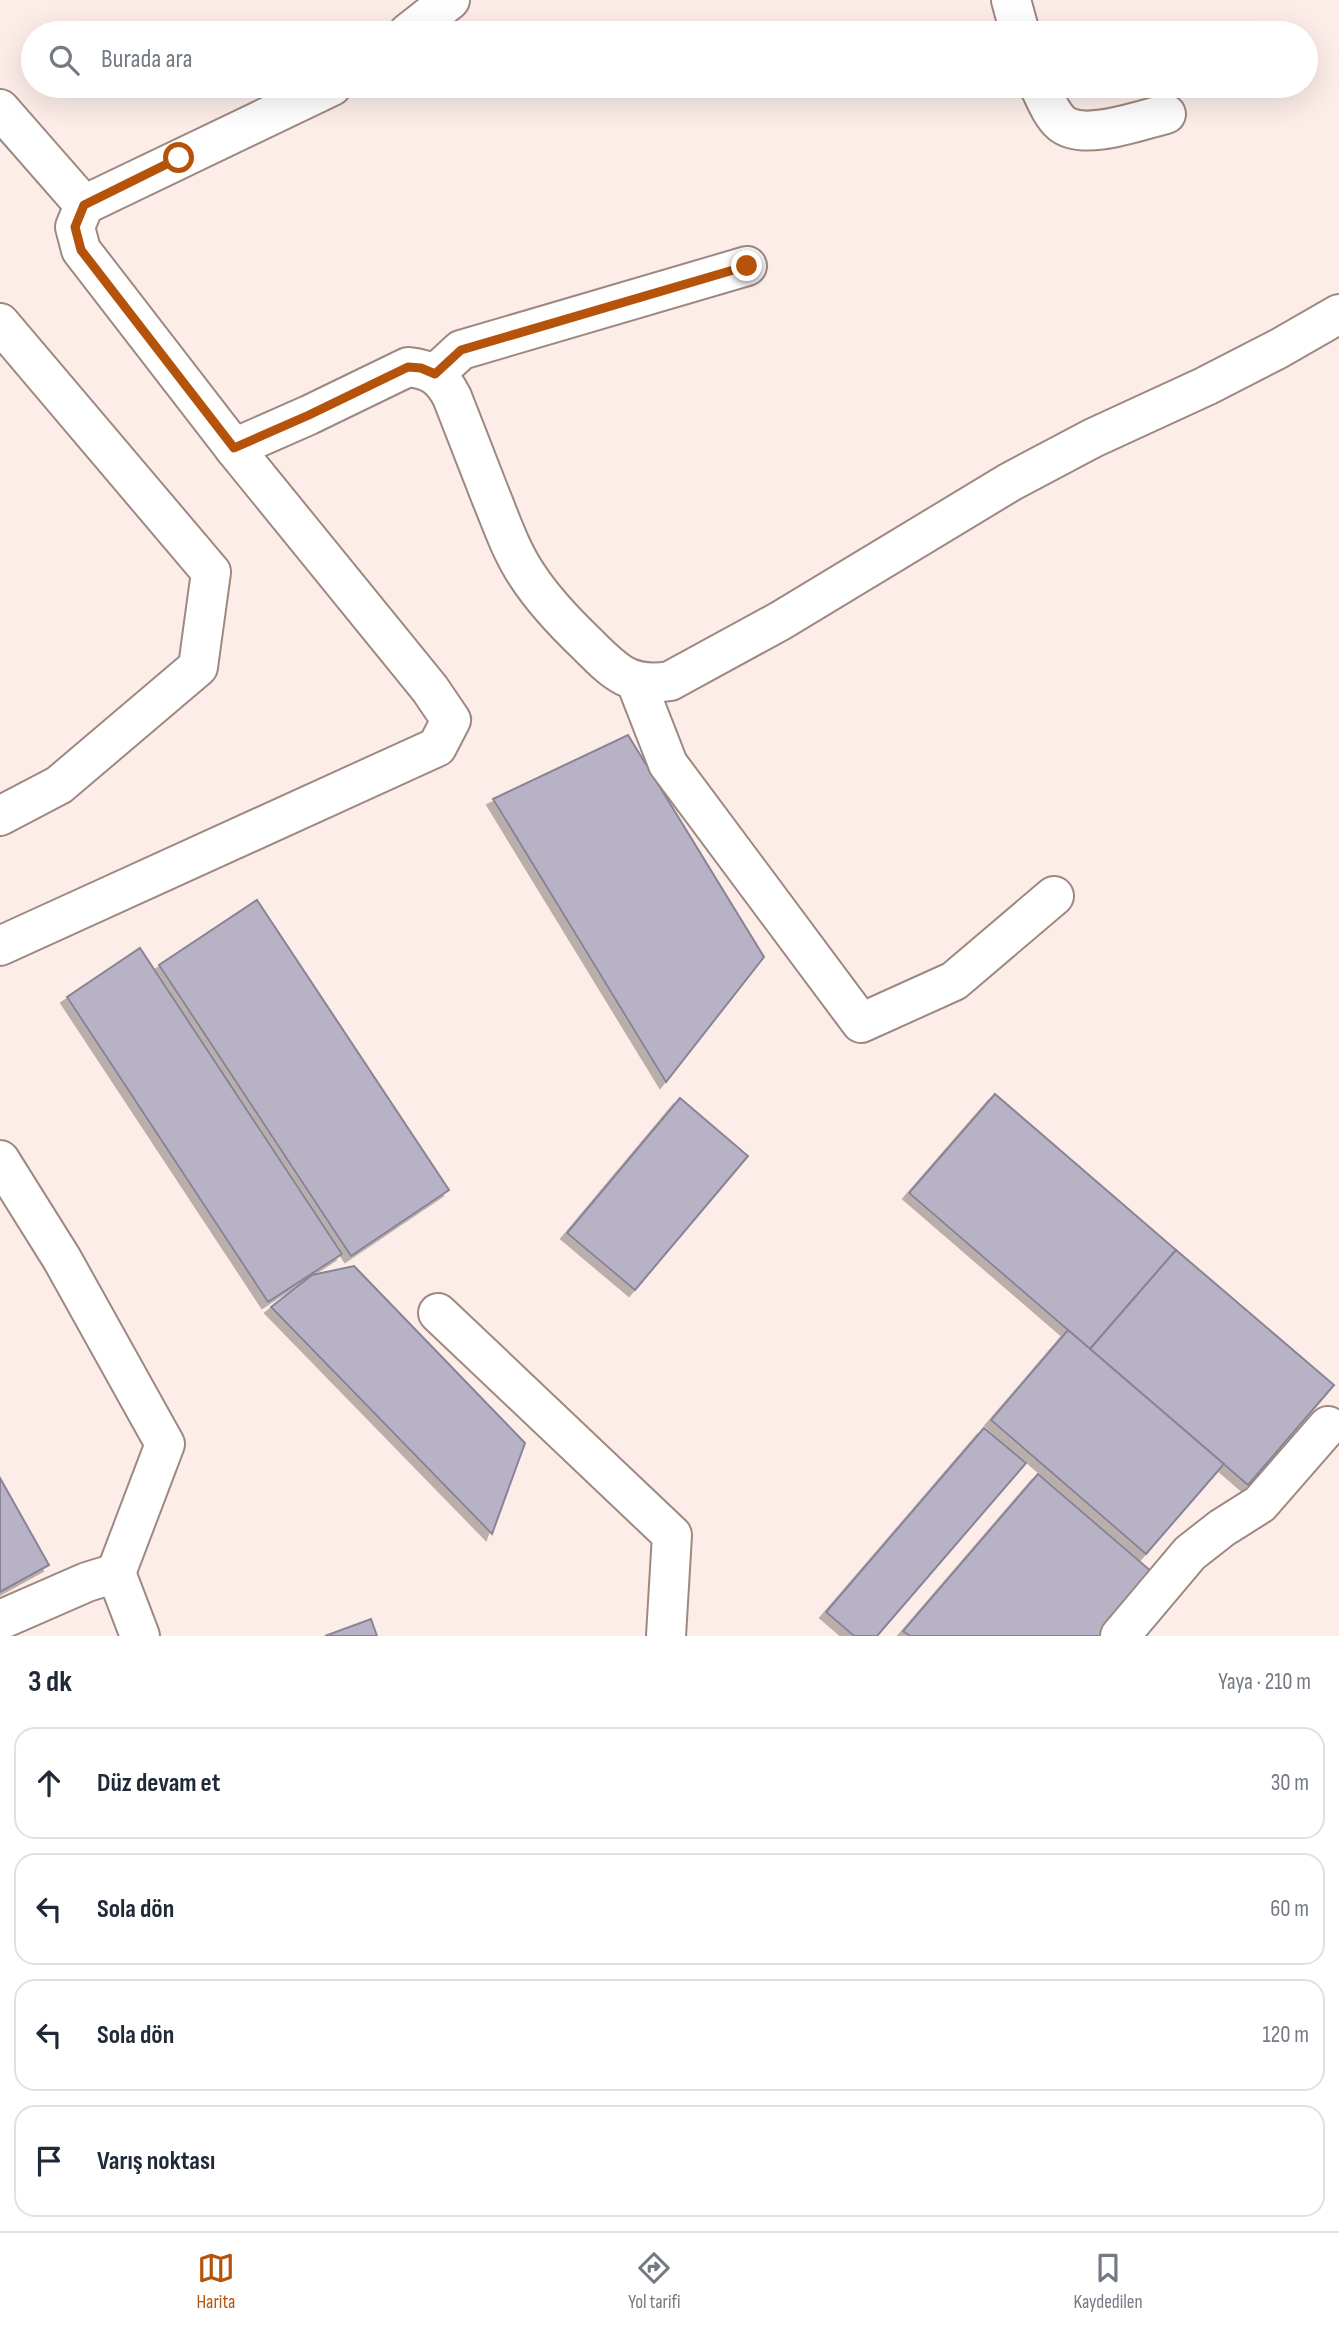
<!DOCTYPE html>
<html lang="tr">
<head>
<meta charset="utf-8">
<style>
	body { margin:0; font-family:"Sofia Sans Condensed",sans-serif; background:#f2f2f3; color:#1f2937 }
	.stop { position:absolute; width:21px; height:21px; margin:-16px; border:5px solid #b45309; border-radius:50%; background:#fff }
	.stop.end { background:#b45309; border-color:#fff; box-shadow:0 2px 7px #0008 }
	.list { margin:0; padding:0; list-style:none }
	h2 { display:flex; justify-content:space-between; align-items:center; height:91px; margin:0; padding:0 28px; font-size:30px }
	h2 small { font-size:23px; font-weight:400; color:#747a83 }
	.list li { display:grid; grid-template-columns:46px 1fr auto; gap:21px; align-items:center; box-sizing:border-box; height:112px; margin:0 14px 14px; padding:0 14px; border:2px solid #e0e1e3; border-radius:21px }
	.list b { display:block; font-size:26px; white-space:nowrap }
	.list em { font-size:23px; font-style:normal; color:#747a83 }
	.icon { flex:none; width:38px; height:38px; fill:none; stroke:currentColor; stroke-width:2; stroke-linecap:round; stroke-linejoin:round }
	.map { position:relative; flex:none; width:1339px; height:1636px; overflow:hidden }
	.search { position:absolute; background:#fff; box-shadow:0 7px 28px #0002; left:21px; right:21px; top:21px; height:77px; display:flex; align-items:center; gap:18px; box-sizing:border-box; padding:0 24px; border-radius:38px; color:#747a83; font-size:26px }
	.sheet { height:595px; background:#fff }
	nav { display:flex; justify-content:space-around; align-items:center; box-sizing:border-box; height:98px; border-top:2px solid #e0e1e3; background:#fff; font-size:19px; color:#747a83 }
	nav a { display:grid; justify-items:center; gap:4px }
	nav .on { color:#b45309 }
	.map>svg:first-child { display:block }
</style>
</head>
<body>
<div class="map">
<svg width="1339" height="1636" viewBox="0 0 1339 1636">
	<defs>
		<filter id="shadow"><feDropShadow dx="-6" dy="6" stdDeviation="0" flood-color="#0004"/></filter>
	</defs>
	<rect width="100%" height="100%" fill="#fcede8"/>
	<g fill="#b8b2c6" stroke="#898396" stroke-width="2" filter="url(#shadow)">
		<polygon points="628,735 764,957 666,1082 493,799"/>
		<polygon points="257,900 449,1190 351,1256 159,965"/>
		<polygon points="140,948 342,1254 268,1302 67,997"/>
		<polygon points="995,1094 1176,1250 1090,1349 909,1193"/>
		<polygon points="680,1098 748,1156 635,1290 567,1233"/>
		<polygon points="1176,1250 1334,1385 1248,1485 1090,1349"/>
		<polygon points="354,1266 525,1443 492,1534 271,1307 312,1275"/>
		<polygon points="1068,1330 1224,1464 1146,1554 991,1420"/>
		<polygon points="984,1428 1026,1463 877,1636 854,1636 826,1612"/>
		<polygon points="1038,1474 1159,1578 1109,1636 910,1636 903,1631"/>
		<polygon points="0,1478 49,1565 0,1592"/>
		<polygon points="371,1619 377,1636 325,1636"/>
	</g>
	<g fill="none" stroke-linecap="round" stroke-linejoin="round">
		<defs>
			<g id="minor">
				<polyline points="1011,0 1020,33"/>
				<polyline points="408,33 450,0"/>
				<path d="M1039,86c6,12 12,28 22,37 23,19 79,-3 105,-9"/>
				<polyline points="0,109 84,205"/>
				<polyline points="0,323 211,572 198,667 59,785 0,816"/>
				<polyline points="435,374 461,350 747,266"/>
				<path d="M234,448l75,-33 99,-48c22,2 34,10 44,30 13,33 26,67 39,100 11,27 20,54 36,78 17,26 38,48 60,69 27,27 42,44 83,37l110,-60 230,-139 83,-44 113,-52 72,-37 61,-35"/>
				<polyline points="636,682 668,764 861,1023 954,981 1054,896"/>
				<polyline points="0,946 437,747 451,720 430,689 234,448 81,250 75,227 84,205 332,86"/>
				<polyline points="0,1160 62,1259 165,1444 116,1573"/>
				<polyline points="438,1313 672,1535 666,1636"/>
				<polyline points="0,1620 87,1582 116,1573 140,1636"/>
				<polyline points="1120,1636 1190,1553 1222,1528 1260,1504 1328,1426"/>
			</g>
		</defs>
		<use href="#minor" stroke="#9e8980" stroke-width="42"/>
		<use href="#minor" stroke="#fff" stroke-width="38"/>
	</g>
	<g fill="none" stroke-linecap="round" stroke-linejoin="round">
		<polyline stroke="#b45309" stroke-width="9" points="179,158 84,205 75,227 81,250 234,448 309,415 408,367 421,368 435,374 461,350 747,266"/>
	</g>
</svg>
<div class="stop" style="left:179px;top:158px"></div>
<div class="stop end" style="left:747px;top:266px"></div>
<div class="search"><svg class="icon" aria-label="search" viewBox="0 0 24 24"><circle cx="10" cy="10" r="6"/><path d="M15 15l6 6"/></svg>Burada ara</div>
</div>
<section class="sheet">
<h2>3 dk<small>Yaya · 210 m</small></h2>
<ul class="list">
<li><svg class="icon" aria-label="ahead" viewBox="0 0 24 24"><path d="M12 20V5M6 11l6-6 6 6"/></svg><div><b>Düz devam et</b></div><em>30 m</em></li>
<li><svg class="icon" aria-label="left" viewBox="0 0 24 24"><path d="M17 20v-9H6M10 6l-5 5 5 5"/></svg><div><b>Sola dön</b></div><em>60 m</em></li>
<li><svg class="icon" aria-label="left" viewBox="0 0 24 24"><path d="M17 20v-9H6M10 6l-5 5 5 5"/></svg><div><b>Sola dön</b></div><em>120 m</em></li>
<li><svg class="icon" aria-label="arrive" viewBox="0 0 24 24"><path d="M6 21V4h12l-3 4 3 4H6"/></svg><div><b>Varış noktası</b></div></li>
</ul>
</section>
<nav>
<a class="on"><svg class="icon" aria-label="map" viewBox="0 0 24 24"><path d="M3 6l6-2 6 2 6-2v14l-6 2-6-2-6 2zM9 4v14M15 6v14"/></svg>Harita</a>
<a><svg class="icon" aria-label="directions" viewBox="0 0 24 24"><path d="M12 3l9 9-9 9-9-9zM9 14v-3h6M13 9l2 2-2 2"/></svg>Yol tarifi</a>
<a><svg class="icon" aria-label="saved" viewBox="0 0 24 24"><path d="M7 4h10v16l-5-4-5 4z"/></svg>Kaydedilen</a>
</nav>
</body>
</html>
